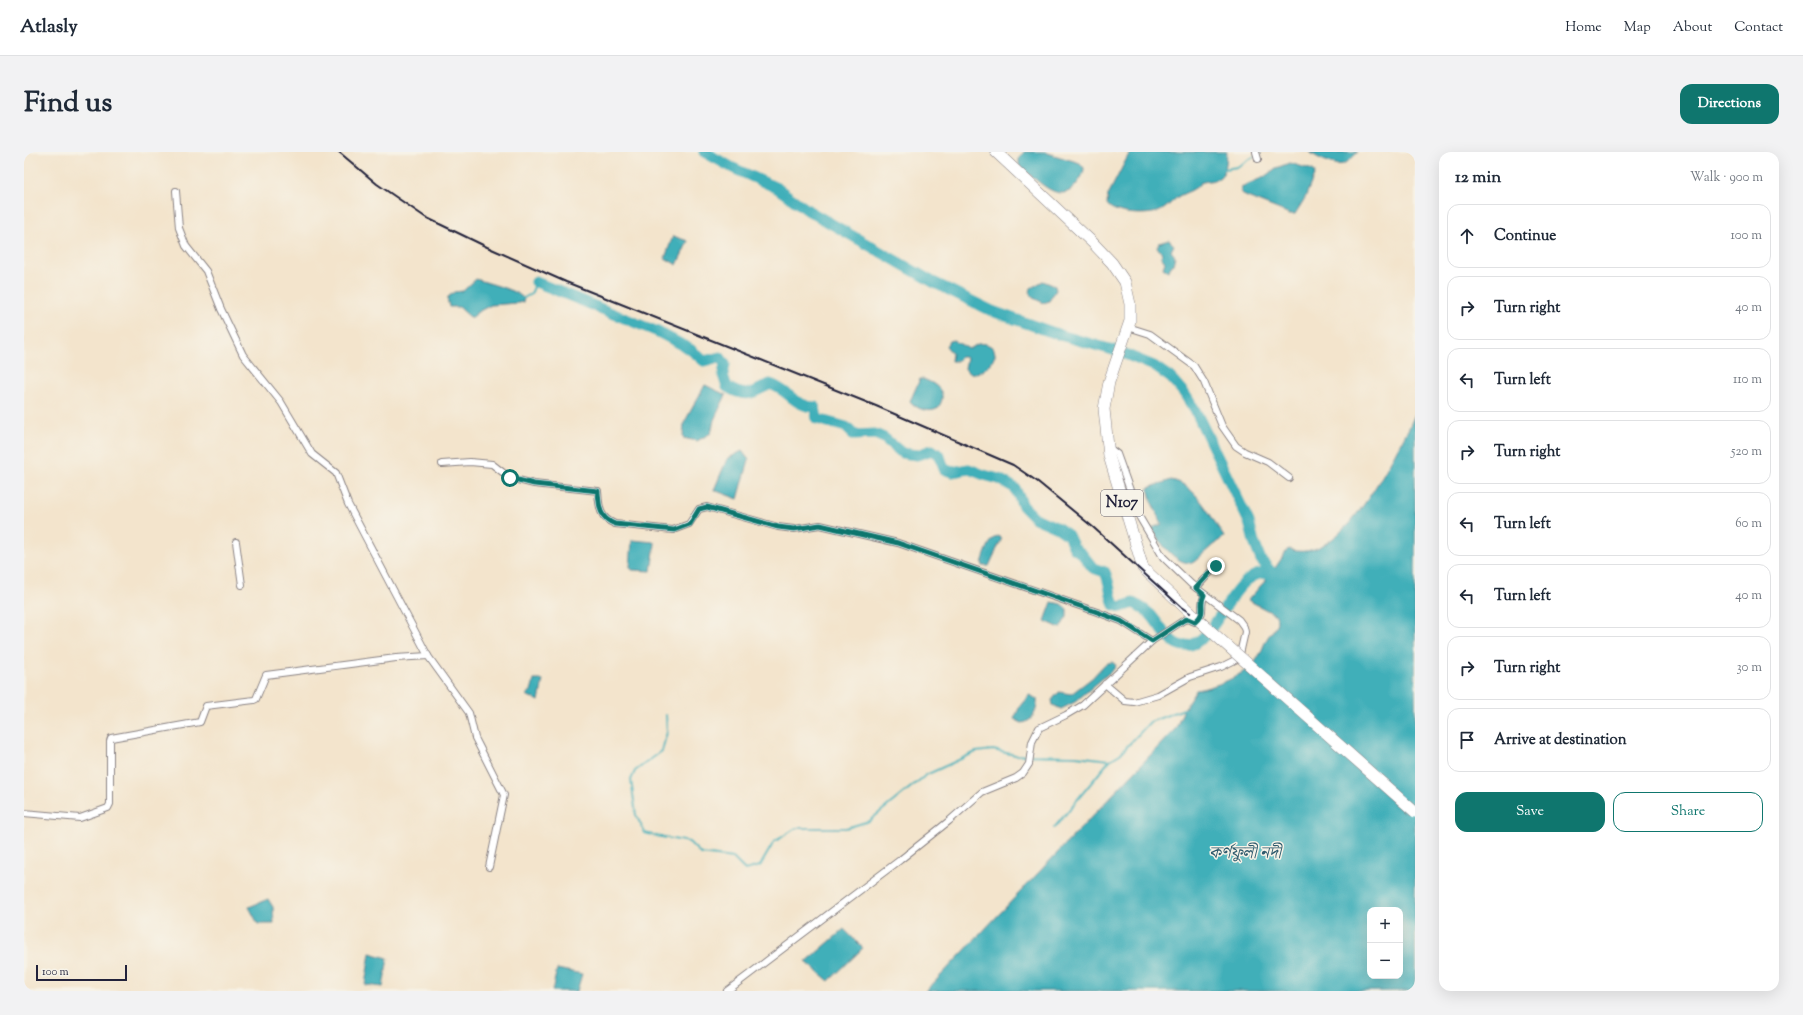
<!DOCTYPE html>
<html lang="en">
<head>
<meta charset="utf-8">
<style>
	body { margin:0; font-family:"Sorts Mill Goudy","Noto Serif Bengali",serif; background:#f2f2f3; color:#1f2937 }
	.controls { position:absolute; right:12px; bottom:12px; display:grid; overflow:hidden; border-radius:8px; box-shadow:0 4px 16px #0002 }
	.controls button { width:36px; height:36px; display:grid; place-items:center; padding:0; border:0; border-bottom:1px solid #e0e1e3; background:#fff; color:#1f2937; font:20px sans-serif }
	.scale { position:absolute; left:12px; bottom:10px; width:91px; box-sizing:border-box; padding-left:4px; border:2px solid #22223b; border-top:0; font-size:11px; line-height:14px; white-space:nowrap; color:#22223b; -webkit-text-stroke:3px #f7f3e8; paint-order:stroke }
	.stop { position:absolute; width:12px; height:12px; margin:-9px; border:3px solid #0f766e; border-radius:50%; background:#fff }
	.stop.end { background:#0f766e; border-color:#fff; box-shadow:0 1px 4px #0008 }
	.list { margin:0; padding:0; list-style:none }
	h2 { display:flex; justify-content:space-between; align-items:center; height:52px; margin:0; padding:0 16px; font-size:17px }
	h2 small { font-size:13px; font-weight:400; color:#747a83 }
	.list li { display:grid; grid-template-columns:26px 1fr auto; gap:12px; align-items:center; box-sizing:border-box; height:64px; margin:0 8px 8px; padding:0 8px; border:1px solid #e0e1e3; border-radius:12px }
	.list b { display:block; font-size:15px; white-space:nowrap }
	.list em { font-size:13px; font-style:normal; color:#747a83 }
	.actions { display:flex; gap:8px; padding:12px 16px }
	.actions a { flex:1; padding:9px 0; border:1px solid #0f766e; border-radius:12px; text-align:center; font-size:14px; color:#0f766e }
	.actions .main { background:#0f766e; color:#fff }
	.icon { flex:none; width:22px; height:22px; fill:none; stroke:currentColor; stroke-width:2; stroke-linecap:round; stroke-linejoin:round }
	.map { position:relative; flex:none; width:1391px; height:839px; overflow:hidden; border-radius:12px }
	header { display:flex; align-items:center; gap:24px; box-sizing:border-box; height:56px; padding:0 20px; background:#fff; border-bottom:1px solid #e0e1e3 }
	header strong { font-size:19px }
	nav { display:flex; gap:22px; margin-inline-start:auto; font-size:14px }
	.intro { display:flex; align-items:center; justify-content:space-between; box-sizing:border-box; height:96px; padding:0 24px }
	h1 { margin:0; font-size:28px }
	.button { padding:10px 18px; border-radius:12px; background:#0f766e; color:#fff; font-size:14px; font-weight:700 }
	main { display:flex; gap:24px; padding:0 24px }
	aside { flex:1; background:#fff; border-radius:12px; box-shadow:0 4px 16px #0002 }
	.map>svg:first-child { display:block }
</style>
</head>
<body>
<header>
<strong>Atlasly</strong>
<nav><a>Home</a><a>Map</a><a>About</a><a>Contact</a></nav>
</header>
<div class="intro"><h1>Find us</h1><a class="button">Directions</a></div>
<main>
<div class="map">
<svg width="1391" height="839" viewBox="0 0 1391 839">
	<rect width="100%" height="100%" fill="#f7f3e8"/>
	<filter id="ink" filterUnits="userSpaceOnUse"><feTurbulence type="fractalNoise" baseFrequency=".025" numOctaves="2"/><feDisplacementMap in="SourceGraphic" scale="8" xChannelSelector="R" yChannelSelector="G"/><feConvolveMatrix kernelMatrix="1 2 1 2 8 2 1 2 1" color-interpolation-filters="sRGB"/></filter>
	<filter id="wash" filterUnits="userSpaceOnUse"><feTurbulence type="fractalNoise" baseFrequency=".012" numOctaves="4" result="noise"/><feDisplacementMap in="SourceGraphic" scale="16" xChannelSelector="R" yChannelSelector="G"/><feGaussianBlur stdDeviation="0.9" result="paint"/><feColorMatrix in="noise" values="0 0 0 0 0 0 0 0 0 0 0 0 0 0 0 0 0 1.4 0 .05"/><feComposite in="paint" operator="in"/></filter>
	<g filter="url(#wash)">
		<rect width="100%" height="100%" fill="#f3e4cc"/>
		<g fill="#3fafb9" stroke="#30687a" fill-rule="evenodd">
			<path d="M1000,0h20l36,11 4,5c0,6 -4,12 -8,17 -13,17 -30,3 -42,-7 -5,-4 -11,-8 -15,-12v-8z"/>
			<path d="M1106,0h97c-1,10 0,24 -12,28 -5,1 -10,1 -15,3 -4,7 -14,9 -21,13 -7,5 -12,12 -19,15 -11,5 -47,4 -53,-7l1,-9z"/>
			<path d="M1286,0h48c-4,4 -9,10 -15,12 -6,3 -29,-7 -33,-12z"/>
			<polygon points="1266,11 1289,18 1291,21 1281,46 1271,62 1266,62 1221,44 1217,40 1217,35 1240,25 1252,16"/>
			<polygon points="649,84 664,89 653,113 641,106"/>
			<polygon points="1145,88 1150,93 1147,99 1151,104 1149,112 1144,119 1139,116 1141,110 1137,105 1138,101 1133,95 1135,91"/>
			<path d="M452,127c11,4 42,11 48,20l-1,3 -5,1 -27,2 -15,8 -2,4h-4l-11,-10h-10l-2,-9 7,-6 9,-1z"/>
			<polygon points="1019,129 1031,134 1032,138 1025,149 1020,151 1011,147 1005,140 1007,136"/>
			<path d="M929,188l16,9c3,-1 6,-4 9,-5 9,-2 18,3 17,12 -6,10 -18,25 -30,13l2,-11 -3,-1h-3l-4,4h-6l1,-8 -6,-7 3,-5z"/>
			<path d="M896,227c5,0 8,2 12,4 12,7 13,16 5,26 -9,4 -21,0 -27,-8z"/>
			<polygon points="681,233 702,243 690,268 687,281 673,289 659,286 660,271"/>
			<path d="M1391,262v577h-489l250,-263 8,-19 12,-19c19,-3 45,-13 59,-28 6,-7 8,-17 13,-25 6,-8 11,-12 8,-22l-28,-15 23,-26 17,-25c53,19 100,-85 121,-121zM1346,758h30v66h-30z"/>
			<polygon points="718,299 725,308 714,347 690,338 703,307"/>
			<path d="M1147,328c25,4 40,37 53,57l-11,8 -19,17c-16,6 -36,-21 -42,-34l10,-4 -10,-21 -4,-15z"/>
			<path d="M974,384l4,3 -1,1 -12,26h-6l-1,-3c3,-8 7,-25 16,-27z"/>
			<polygon points="608,388 630,390 631,392 627,419 608,418 606,415"/>
			<polygon points="1028,450 1037,452 1043,457 1043,465 1036,476 1021,469"/>
			<polygon points="1088,510 1092,513 1091,516 1051,550 1037,557 1029,553 1028,548 1035,540 1047,542 1068,526 1081,512"/>
			<polygon points="510,528 519,528 515,549 502,543 507,539"/>
			<path d="M1005,543l8,4c1,10 -4,23 -15,24l-8,-4 6,-13z"/>
			<polygon points="244,747 249,755 250,772 234,772 225,755"/>
			<polygon points="820,777 839,796 805,829 782,810"/>
			<polygon points="346,801 364,806 359,835 341,833"/>
			<polygon points="533,817 558,822 553,839 528,839"/>
		</g>
		<g fill="none" stroke-linecap="round" stroke-linejoin="round">
			<g stroke="#3fafb9" stroke-width="2">
				<polyline points="1201,17 1213,15 1237,0"/>
				<polyline points="498,147 507,142 512,130"/>
				<polyline points="642,563 643,580 638,599 611,619 607,628 612,663 621,681 632,684 665,690 677,702 709,706 721,718 736,714 750,690 772,676 822,676 845,669 902,623 952,600 969,598 991,603 1052,604 1086,608 1096,602 1126,570 1160,557 1162,558"/>
				<polyline points="1030,676 1086,608"/>
			</g>
			<g stroke="#3fafb9" stroke-width="11">
				<polyline points="680,0 709,16 753,36 785,59 909,130 968,159 1036,183 1096,200 1130,214 1147,226 1160,241 1172,260 1225,370 1230,390 1237,408 1251,424"/>
				<path d="M512,130l122,50 32,17 14,12 16,-4 5,7 -2,11 4,12c20,12 25,6 43,-3 19,6 23,22 45,23l2,12 29,8 8,8 21,-1 9,4 18,15 15,2 15,-5 8,6 4,13 8,3 17,-3 15,6 15,4 16,9 8,18 12,12 23,10 10,7 6,13 8,6 11,14 12,4c5,11 5,22 9,33l7,2 12,-4c7,3 12,6 18,12 9,10 19,32 35,31 30,-3 42,-63 73,-72 3,-1 8,0 12,0"/>
			</g>
		</g>
	</g>
	<g filter="url(#ink)">
		<g fill="none" stroke-linecap="round" stroke-linejoin="round">
			<defs>
				<g id="street">
					<polyline points="1232,0 1234,7"/>
					<polyline points="152,39 155,76 162,94 182,119 197,157 219,203 257,250 288,302 312,321 324,352 404,504 445,561 451,586 480,643 465,715"/>
					<polyline points="1104,175 1126,182 1170,214 1180,230 1198,274 1212,294 1221,300 1244,310 1265,326"/>
					<path d="M418,312l28,-2 22,2 18,14 24,6 64,7c1,15 1,27 17,33l58,6 16,-6 10,-15 8,-2 71,20 16,2 26,-4 78,18 199,69 24,9 31,20 32,-21 4,-1 7,3c13,-11 3,-16 10,-27"/>
					<polyline points="212,390 218,433"/>
					<polyline points="1172,436 1192,414"/>
					<polyline points="1081,532 1101,549 1110,550 1134,543 1166,525 1197,515 1213,507 1216,502 1221,480 1220,475 1215,468 1167,432 1139,405 1116,366 1093,302 1084,295"/>
					<polyline points="0,661 56,666 84,656 86,652 86,589 87,586 176,570 182,554 230,548 232,547 242,523 372,506 404,504"/>
					<polyline points="703,839 876,708 925,669 958,640 992,626 999,621 1005,612 1008,590 1015,576 1042,563 1059,553 1128,489"/>
				</g>
				<polyline id="highway" points="972,0 1068,90 1088,111 1101,130 1106,152 1106,169 1085,230 1080,257 1085,304 1119,416 1171,465"/>
			</defs>
			<use href="#street" stroke="#8a8384" stroke-width="8"/>
			<use href="#highway" stroke="#8a8384" stroke-width="12"/>
			<use href="#street" stroke="#fff" stroke-width="6"/>
			<use href="#highway" stroke="#fff" stroke-width="11"/>
			<polyline stroke="#22223b" stroke-width="2" points="315,0 353,32 401,65 463,95 542,130 852,254 989,313 1014,330 1070,376 1157,455 1172,465 1391,659"/>
			<defs>
				<polyline id="highway-bridge" points="1171,465 1391,660"/>
			</defs>
			<use href="#highway-bridge" stroke="#8a8384" stroke-width="12" stroke-linecap="butt"/>
			<use href="#highway-bridge" stroke="#fff" stroke-width="11"/>
		</g>
	</g>
	<g fill="none" stroke-linecap="round" stroke-linejoin="round" filter="url(#ink)">
		<path stroke="#0f766e" stroke-width="5" d="M486,326l24,6 64,7c1,15 1,27 17,33l59,6 16,-6 9,-15 8,-2 71,20 16,2 26,-4 78,18 199,69 24,9 31,20 32,-21 4,-1 7,3c13,-11 3,-16 9,-27l-8,-7 20,-22"/>
	</g>
	<g text-anchor="middle" dominant-baseline="central" stroke-width="3" stroke-linejoin="round" paint-order="stroke">
		<rect fill="#f7f3e8" stroke="#62616f" stroke-width="1" x="1077" y="338" width="42" height="26" rx="3"/>
		<g font-size="15" font-weight="bold" fill="#22223b">
			<text x="1098" y="351">N107</text>
		</g>
		<g font-size="17" font-style="italic" fill="#2e5a6d" stroke="#f7f3e8">
			<text x="1221" y="702">কর্ণফুলী নদী</text>
		</g>
	</g>
</svg>
<div class="controls">
<button>+</button>
<button>−</button>
</div>
<div class="scale">100 m</div>
<div class="stop" style="left:486px;top:326px"></div>
<div class="stop end" style="left:1192px;top:414px"></div>
</div>
<aside>
<h2>12 min<small>Walk · 900 m</small></h2>
<ul class="list">
<li><svg class="icon" aria-label="ahead" viewBox="0 0 24 24"><path d="M12 20V5M6 11l6-6 6 6"/></svg><div><b>Continue</b></div><em>100 m</em></li>
<li><svg class="icon" aria-label="right" viewBox="0 0 24 24"><path d="M7 20v-9h11M14 6l5 5-5 5"/></svg><div><b>Turn right</b></div><em>40 m</em></li>
<li><svg class="icon" aria-label="left" viewBox="0 0 24 24"><path d="M17 20v-9H6M10 6l-5 5 5 5"/></svg><div><b>Turn left</b></div><em>110 m</em></li>
<li><svg class="icon" aria-label="right" viewBox="0 0 24 24"><path d="M7 20v-9h11M14 6l5 5-5 5"/></svg><div><b>Turn right</b></div><em>520 m</em></li>
<li><svg class="icon" aria-label="left" viewBox="0 0 24 24"><path d="M17 20v-9H6M10 6l-5 5 5 5"/></svg><div><b>Turn left</b></div><em>60 m</em></li>
<li><svg class="icon" aria-label="left" viewBox="0 0 24 24"><path d="M17 20v-9H6M10 6l-5 5 5 5"/></svg><div><b>Turn left</b></div><em>40 m</em></li>
<li><svg class="icon" aria-label="right" viewBox="0 0 24 24"><path d="M7 20v-9h11M14 6l5 5-5 5"/></svg><div><b>Turn right</b></div><em>30 m</em></li>
<li><svg class="icon" aria-label="arrive" viewBox="0 0 24 24"><path d="M6 21V4h12l-3 4 3 4H6"/></svg><div><b>Arrive at destination</b></div></li>
</ul>
<div class="actions"><a class="main">Save</a><a>Share</a></div>
</aside>
</main>
</body>
</html>
